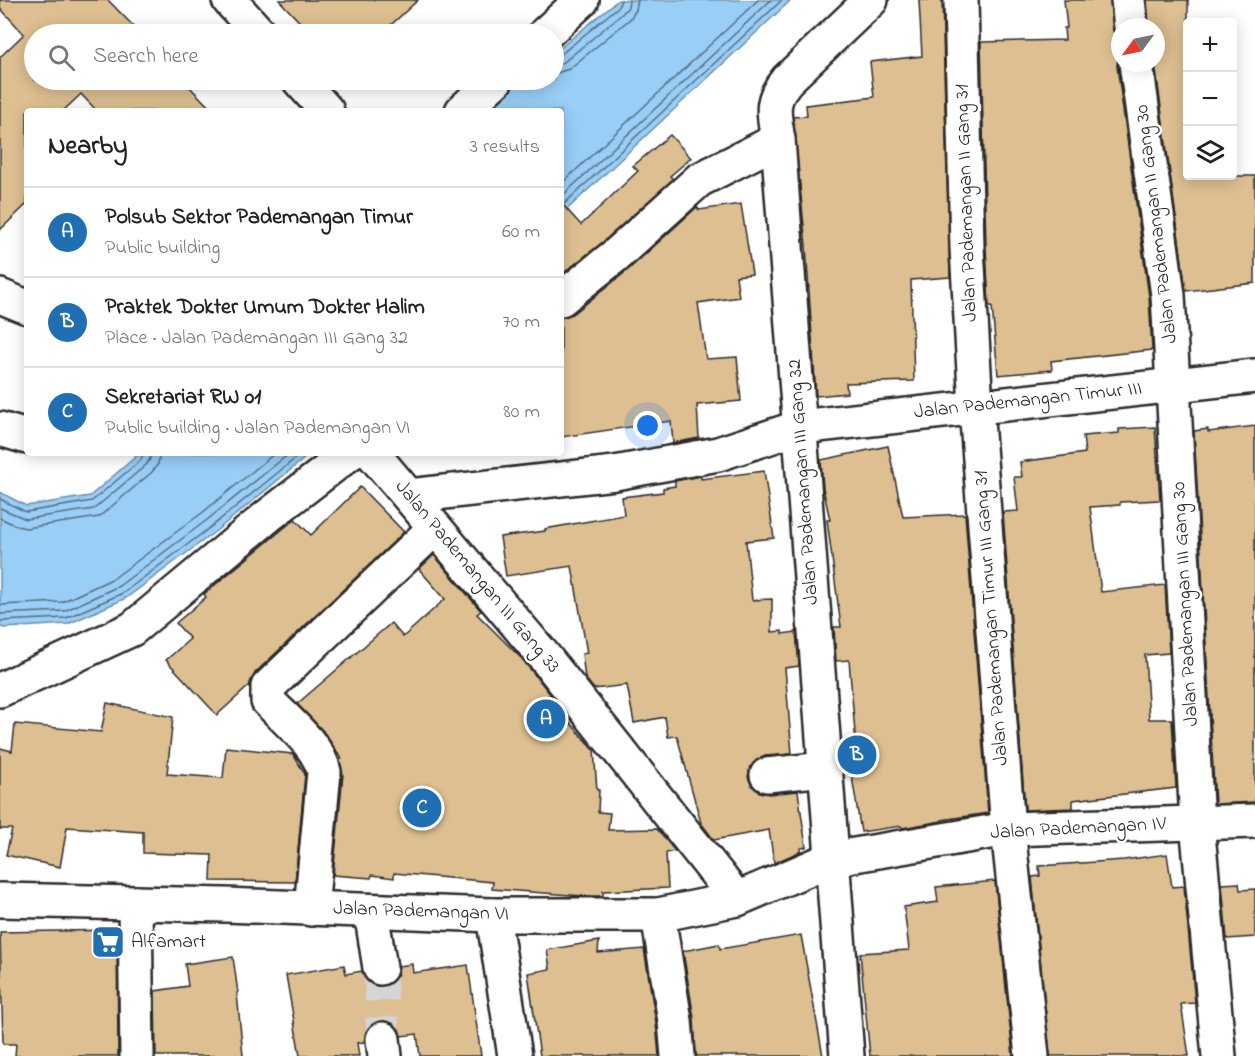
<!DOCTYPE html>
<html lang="en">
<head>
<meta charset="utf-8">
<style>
	body { margin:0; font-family:"Indie Flower",sans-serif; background:#f2f2f2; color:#222 }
	.controls { position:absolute; right:18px; top:18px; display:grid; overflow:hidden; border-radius:6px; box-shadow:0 3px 15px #0003 }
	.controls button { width:54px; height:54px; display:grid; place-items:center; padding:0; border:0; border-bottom:2px solid #e0e0e0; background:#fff; color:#222; font:30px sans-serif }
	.compass { position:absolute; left:1111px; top:18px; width:54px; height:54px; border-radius:50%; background:#fff; box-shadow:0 3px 15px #0003; rotate:237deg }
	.you { position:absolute; left:648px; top:426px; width:21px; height:21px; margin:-15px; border:4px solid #fff; border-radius:50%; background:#1a73e8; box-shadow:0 0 0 9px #1a73e833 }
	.badge { display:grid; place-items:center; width:39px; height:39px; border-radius:50%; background:#1f6fb2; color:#fff; font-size:20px; font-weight:700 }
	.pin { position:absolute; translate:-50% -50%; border:3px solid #fff; box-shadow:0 2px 6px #0006 }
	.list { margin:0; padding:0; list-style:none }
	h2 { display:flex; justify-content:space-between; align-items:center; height:78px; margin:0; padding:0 24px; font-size:26px }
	h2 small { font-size:20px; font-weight:400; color:#767676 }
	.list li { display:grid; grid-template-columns:39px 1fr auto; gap:18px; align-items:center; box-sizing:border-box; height:90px; padding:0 24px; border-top:2px solid #e0e0e0 }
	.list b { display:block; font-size:22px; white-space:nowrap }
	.list p { margin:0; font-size:20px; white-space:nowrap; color:#767676 }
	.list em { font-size:20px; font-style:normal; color:#767676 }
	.icon { flex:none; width:33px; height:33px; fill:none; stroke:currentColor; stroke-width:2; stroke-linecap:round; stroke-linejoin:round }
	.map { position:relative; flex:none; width:1255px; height:1056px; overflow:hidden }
	.search { position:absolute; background:#fff; box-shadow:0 3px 15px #0003; left:24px; top:24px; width:540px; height:66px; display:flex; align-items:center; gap:15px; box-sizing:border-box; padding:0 21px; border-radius:33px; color:#767676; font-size:22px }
	.panel { position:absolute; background:#fff; box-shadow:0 3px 15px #0003; left:24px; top:108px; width:540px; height:348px; border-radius:6px }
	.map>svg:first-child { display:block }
</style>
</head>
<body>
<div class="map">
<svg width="1255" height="1056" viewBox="0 0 1255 1056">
	<rect width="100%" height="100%" fill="#fff"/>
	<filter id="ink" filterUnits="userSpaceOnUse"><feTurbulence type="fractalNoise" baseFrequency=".0167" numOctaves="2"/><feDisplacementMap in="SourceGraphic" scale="12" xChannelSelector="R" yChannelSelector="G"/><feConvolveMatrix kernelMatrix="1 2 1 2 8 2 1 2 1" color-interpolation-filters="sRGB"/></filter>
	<g filter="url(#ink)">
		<g fill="#99cef7" stroke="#6d8da5" stroke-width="1.5">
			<polygon points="618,0 791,0 561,215 561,111 483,111 521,80 554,80 554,53"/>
			<polygon points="140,453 311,453 216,531 126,598 68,624 5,628 0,627 0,492 26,506 90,496"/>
		</g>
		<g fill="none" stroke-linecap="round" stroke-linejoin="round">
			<g stroke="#576c7d" stroke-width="1.5">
				<polyline points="554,57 559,56 618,7 621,0"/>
				<polyline points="554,65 564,62 623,13 628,7 629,0"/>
				<polyline points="554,74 569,69 630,19 636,10 638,0"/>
				<polyline points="561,184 758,0"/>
				<polyline points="561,197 771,0"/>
				<polyline points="564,204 782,0"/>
				<polyline points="0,499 26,512 92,501 141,460 143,453"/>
				<polyline points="0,508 26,519 94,509 146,465 150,459 151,453"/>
				<polyline points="0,518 17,526 26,528 99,517 152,472 158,464 160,453"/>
				<polyline points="0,605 62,602 114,578 202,513 275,453"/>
				<polyline points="0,614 64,611 119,586 207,520 290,453"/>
				<polyline points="0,621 66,618 123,593 212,526 302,453"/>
			</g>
		</g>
		<g fill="#ddbf91" stroke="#2b2b2b" stroke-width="1.5">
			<polygon points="0,0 108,0 141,34 34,34 34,80 183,80 213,111 97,111 81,94 63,111 27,111 27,204 0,230 0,57 24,34 0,8"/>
			<polygon points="279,0 418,0 381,34 311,34"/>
			<polygon points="919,0 942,0 950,277 911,280 914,381 846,383 847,393 816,396 806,246 793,117 807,116 806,105 874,97 870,62 922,56"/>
			<polygon points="1064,0 1110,0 1113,30 1116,38 1120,41 1117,66 1149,297 1152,350 1051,361 1052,370 998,375 992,306 989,306 986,247 981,42 1065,40 1064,28 1067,28"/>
			<polygon points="1147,0 1188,0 1188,176 1255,176 1255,283 1186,291 1155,63 1156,27 1149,27"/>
			<polygon points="670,135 691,158 670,176 673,179 604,241 561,275 561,203 581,225 638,171 633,166"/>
			<polygon points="741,204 752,274 736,276 739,297 698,303 706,359 737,357 741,401 697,405 699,438 673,443 671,421 561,437 561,317 573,314 628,270 697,207 699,210"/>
			<polygon points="1255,426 1255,802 1215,804 1194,431 1208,429 1208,432"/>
			<polygon points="1155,427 1160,500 1120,502 1120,505 1090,507 1101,592 1165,585 1169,653 1145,655 1149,719 1172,719 1176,788 1073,800 1073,808 1025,810 1003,512 1018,511 1014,477 1022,477 1020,462 1085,453 1083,436 1119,433 1119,429"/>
			<polygon points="888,446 903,517 965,514 988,813 942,820 942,821 902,828 901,826 861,832 847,746 856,745 849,660 836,661 834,627 841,627 827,520 830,520 823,488 821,460"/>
			<polygon points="764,471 774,538 746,541 752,600 772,599 772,632 782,631 782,634 796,632 799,666 785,668 792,754 765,756 757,760 750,768 748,777 752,786 760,792 769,794 798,791 806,847 801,848 801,851 774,863 769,830 714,840 701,823 677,736 668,737 665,717 634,723 627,685 594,689 585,678 582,654 587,653 572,566 506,576 500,537 545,531 545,529 624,515 622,497 663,492 663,488 675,486 675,481 701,476 701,479"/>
			<polygon points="360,487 404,532 255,673 249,686 217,715 166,660 190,639 176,623 206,597 204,594 295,519 311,535"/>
			<polygon points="434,555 481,611 477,614 522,659 551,695 547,696 594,750 597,790 599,790 598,812 610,813 608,830 657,829 675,851 666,853 668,888 603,891 603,896 584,896 492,889 493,882 394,873 394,878 372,875 371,878 333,875 343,774 339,759 342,759 323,731 297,704 391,623 403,637 445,599 419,569"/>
			<polygon points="107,703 173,717 167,774 223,778 226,747 293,754 305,774 295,882 211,881 212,855 143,853 143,832 67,827 60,867 6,855 12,829 0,829 0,748 12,751 15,724 101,732"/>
			<polygon points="1167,854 1172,887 1184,886 1195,1003 1181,1004 1189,1056 1050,1056 1032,877 1040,876 1039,866 1124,860"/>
			<polygon points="995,881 1013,1056 870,1056 860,953 909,950 904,907 938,902 936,887"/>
			<polygon points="1239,883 1240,890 1255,889 1255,937 1227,939 1222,884"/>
			<polygon points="117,930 118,1056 15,1056 16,1044 3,1044 0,932"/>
			<polygon points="801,935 823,1056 696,1056 694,1018 683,951 719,944 720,949"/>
			<polygon points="599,941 598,953 644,949 656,1023 659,1056 540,1056 528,973 550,969 547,950"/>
			<polygon points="233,957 238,993 237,993 243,1056 156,1056 155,991 188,986 185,964"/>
			<polygon points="412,964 413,973 468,965 481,1056 420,1056 417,1034 401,1036 398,1027 391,1022 381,1020 371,1024 366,1032 364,1042 357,1043 359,1056 300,1056 286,975 344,965 346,974 362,971 366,980 373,985 382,987 392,982 398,974 399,966"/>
		</g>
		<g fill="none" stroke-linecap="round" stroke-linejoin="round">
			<polyline stroke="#d5d5d5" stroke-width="33" stroke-dasharray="33 16" stroke-linecap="butt" points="380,968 383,1039"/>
			<defs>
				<g id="minor">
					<polyline points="229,0 260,34"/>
					<polyline points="961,0 967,248 976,407 1008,829 1032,1056"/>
					<polyline points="1128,0 1131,27"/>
					<polyline points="545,34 582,0"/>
					<polyline points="1136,63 1168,295 1197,823 1219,1056"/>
					<polyline points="299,80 327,111"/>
					<polyline points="462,111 496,80"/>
					<polyline points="0,296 27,307"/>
					<polyline points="561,299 616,255 699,180 778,140"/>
					<polyline points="0,429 27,437"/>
					<polyline points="372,453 543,655 737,899"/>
					<polyline points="409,496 615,473 718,454 800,427 1255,376"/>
					<polyline points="0,690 132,629 268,516 350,453"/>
					<polyline points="767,775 825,769"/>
					<polyline points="0,900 225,905 493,915 658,915 737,899 831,859 1008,829 1255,821"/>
					<polyline points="135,903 137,1056"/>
					<path d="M311,909l13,-137c-5,-26 -37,-51 -56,-71v-14l167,-159"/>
					<polyline points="371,911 380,968"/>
					<polyline points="493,915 515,1056"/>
					<polyline points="658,915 675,1021 678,1056"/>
					<polyline points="383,1039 385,1056"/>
					<path d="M847,1056l-69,-916c-4,-27 -9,-38 9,-60l84,-80"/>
				</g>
			</defs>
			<use href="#minor" stroke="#2b2b2b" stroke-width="38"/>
			<use href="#minor" stroke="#fff" stroke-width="33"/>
		</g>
	</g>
	<defs>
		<symbol id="supermarket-square" viewBox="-11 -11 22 22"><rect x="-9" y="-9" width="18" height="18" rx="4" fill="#1f6fb2" stroke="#fff"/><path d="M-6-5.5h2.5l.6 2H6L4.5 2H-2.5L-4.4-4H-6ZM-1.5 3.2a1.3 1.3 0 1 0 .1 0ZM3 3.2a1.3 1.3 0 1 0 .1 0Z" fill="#fff"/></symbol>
	</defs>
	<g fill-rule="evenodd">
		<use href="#supermarket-square" x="89" y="923" width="38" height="38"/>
	</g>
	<g text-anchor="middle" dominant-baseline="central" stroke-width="5" stroke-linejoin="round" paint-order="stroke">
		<g font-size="20" fill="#2b2b2b" stroke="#fff">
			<text transform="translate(967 203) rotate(-92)">Jalan Pademangan II Gang 31</text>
			<text transform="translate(1157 224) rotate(-97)">Jalan Pademangan II Gang 30</text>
			<text transform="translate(1028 401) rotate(-6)">Jalan Pademangan Timur III</text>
			<text transform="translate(804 482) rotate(-94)">Jalan Pademangan III Gang 32</text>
			<text transform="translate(477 577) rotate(50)">Jalan Pademangan III Gang 33</text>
			<text transform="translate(1186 604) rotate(-93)">Jalan Pademangan III Gang 30</text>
			<text transform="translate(992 618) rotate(-94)">Jalan Pademangan Timur III Gang 31</text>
			<text transform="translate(1078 829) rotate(-3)">Jalan Pademangan IV</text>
			<text transform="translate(421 912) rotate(2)">Jalan Pademangan VI</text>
		</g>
		<g font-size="20" fill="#2b2b2b" stroke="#fff" text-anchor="start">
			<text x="131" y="942">Alfamart</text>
		</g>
	</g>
</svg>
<div class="controls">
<button>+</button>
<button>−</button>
<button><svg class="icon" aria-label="layers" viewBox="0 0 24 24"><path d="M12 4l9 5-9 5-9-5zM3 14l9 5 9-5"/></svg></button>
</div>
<svg class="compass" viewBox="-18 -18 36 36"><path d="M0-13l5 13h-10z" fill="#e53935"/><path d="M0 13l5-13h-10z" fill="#767676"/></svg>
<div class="you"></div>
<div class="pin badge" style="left:546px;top:719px">A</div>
<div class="pin badge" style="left:857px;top:755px">B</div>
<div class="pin badge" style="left:422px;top:808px">C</div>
<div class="search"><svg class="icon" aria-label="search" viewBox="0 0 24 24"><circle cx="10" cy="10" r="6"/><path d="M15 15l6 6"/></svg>Search here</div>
<section class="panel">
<h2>Nearby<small>3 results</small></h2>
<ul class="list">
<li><span class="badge">A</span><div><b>Polsub Sektor Pademangan Timur</b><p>Public building</p></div><em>60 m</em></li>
<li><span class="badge">B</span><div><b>Praktek Dokter Umum Dokter Halim</b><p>Place · Jalan Pademangan III Gang 32</p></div><em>70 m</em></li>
<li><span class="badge">C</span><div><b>Sekretariat RW 01</b><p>Public building · Jalan Pademangan VI</p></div><em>80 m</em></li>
</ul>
</section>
</div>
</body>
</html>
